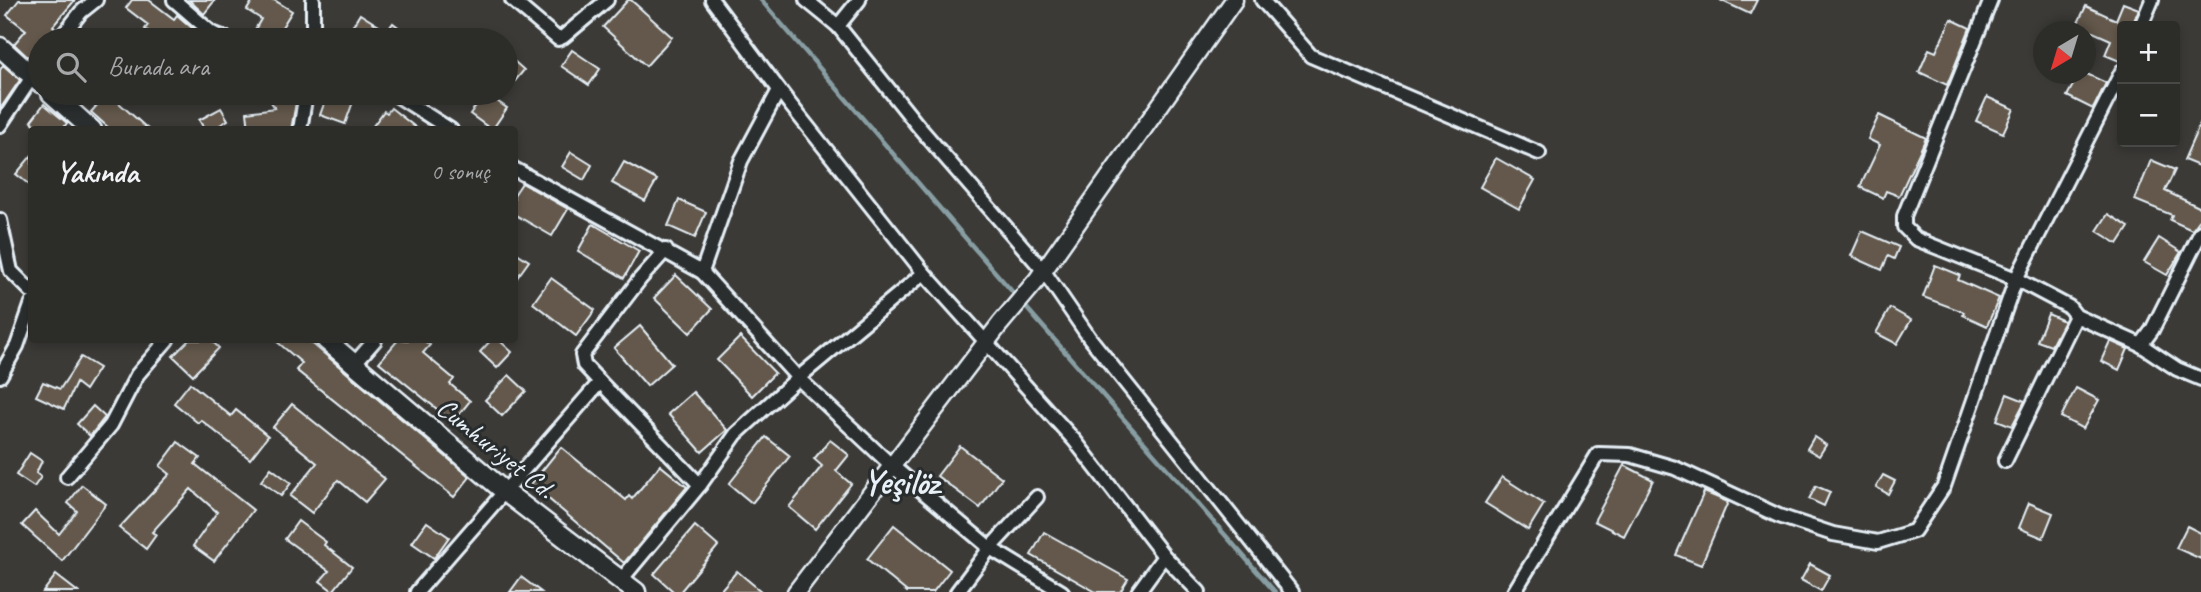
<!DOCTYPE html>
<html lang="tr">
<head>
<meta charset="utf-8">
<style>
	body { margin:0; font-family:Caveat,sans-serif; background:#343431; color:#f1f3f6 }
	.controls { position:absolute; right:21px; top:21px; display:grid; overflow:hidden; border-radius:7px; box-shadow:0 4px 10px #0003 }
	.controls button { width:63px; height:63px; display:grid; place-items:center; padding:0; border:0; border-bottom:2px solid #484846; background:#2c2c29; color:#f1f3f6; font:35px sans-serif }
	.compass { position:absolute; left:2033px; top:21px; width:63px; height:63px; border-radius:50%; background:#2c2c29; box-shadow:0 4px 10px #0003; rotate:218deg }
	.list { margin:0; padding:0; list-style:none }
	h2 { display:flex; justify-content:space-between; align-items:center; height:91px; margin:0; padding:0 28px; font-size:30px }
	h2 small { font-size:23px; font-weight:400; color:#a6a7a8 }
	.icon { flex:none; width:38px; height:38px; fill:none; stroke:currentColor; stroke-width:2; stroke-linecap:round; stroke-linejoin:round }
	.map { position:relative; flex:none; width:2201px; height:592px; overflow:hidden }
	.search { position:absolute; background:#2c2c29; box-shadow:0 4px 10px #0003; left:28px; top:28px; width:490px; height:77px; display:flex; align-items:center; gap:18px; box-sizing:border-box; padding:0 24px; border-radius:38px; color:#a6a7a8; font-size:26px }
	.panel { position:absolute; background:#2c2c29; box-shadow:0 4px 10px #0003; left:28px; top:126px; width:490px; height:217px; border-radius:7px }
	.map>svg:first-child { display:block }
</style>
</head>
<body>
<div class="map">
<svg width="2201" height="592" viewBox="0 0 2201 592">
	<rect width="100%" height="100%" fill="#3b3a37"/>
	<filter id="ink" filterUnits="userSpaceOnUse"><feTurbulence type="fractalNoise" baseFrequency=".0143" numOctaves="2"/><feDisplacementMap in="SourceGraphic" scale="14" xChannelSelector="R" yChannelSelector="G"/><feConvolveMatrix kernelMatrix="1 2 1 2 8 2 1 2 1" color-interpolation-filters="sRGB"/></filter>
	<g filter="url(#ink)">
		<g fill="none" stroke-linecap="round" stroke-linejoin="round">
			<polyline stroke="#889ea3" stroke-width="4.5" points="761,0 968,241 1275,592"/>
		</g>
		<g fill="#63594b" stroke="#e8f1f8" stroke-width="2">
			<polygon points="19,0 75,0 53,26 56,29 50,40 40,40 40,56 32,61 14,44 26,30 7,15"/>
			<polygon points="132,0 149,0 174,19 177,15 206,40 160,40 145,29 148,25 126,8"/>
			<polygon points="189,0 215,0 204,14"/>
			<polygon points="253,0 274,0 292,11 274,40 249,40 261,19 247,10"/>
			<polygon points="628,0 631,0 672,37 646,66 603,27"/>
			<polygon points="1720,0 1757,0 1750,14"/>
			<polygon points="2123,3 2139,9 2132,26 2122,26 2122,62 2105,55 2111,40 2077,25 2086,6 2116,20"/>
			<polygon points="360,14 387,31 393,23 415,40 344,40"/>
			<polygon points="1951,19 1970,28 1947,85 1919,72 1929,49 1936,52"/>
			<polygon points="572,50 600,69 589,85 561,66"/>
			<polygon points="506,54 524,70 506,92"/>
			<polygon points="3,65 20,80 0,109 0,70"/>
			<polygon points="2079,74 2087,74 2106,83 2093,109 2067,96"/>
			<polygon points="108,93 149,130 111,130 91,112"/>
			<polygon points="265,93 285,93 292,103 296,103 291,130 249,130 247,112 275,108"/>
			<polygon points="328,93 349,93 347,96 354,99 345,124 320,115"/>
			<polygon points="485,93 507,108 492,130 470,114"/>
			<polygon points="1987,97 2014,109 2003,133 1976,121"/>
			<polygon points="44,104 67,123 62,130 42,130 31,121"/>
			<polygon points="221,108 228,120 212,130 205,130 199,120"/>
			<polygon points="391,108 419,130 370,130 384,111 387,113"/>
			<polygon points="1879,115 1926,138 1899,196 1886,191 1883,198 1860,187 1880,145 1868,139"/>
			<polygon points="2201,121 2201,167 2184,160"/>
			<polygon points="571,152 592,165 584,180 562,167"/>
			<polygon points="32,155 32,187 16,174"/>
			<polygon points="1496,158 1535,180 1519,209 1480,187"/>
			<polygon points="2151,160 2175,170 2165,191 2201,208 2201,218 2192,230 2170,220 2172,215 2135,200"/>
			<polygon points="624,162 657,180 645,201 612,183"/>
			<polygon points="522,183 568,209 552,236 514,214 514,195"/>
			<polygon points="679,200 706,212 695,238 668,226"/>
			<polygon points="2108,214 2129,227 2118,244 2097,231"/>
			<polygon points="593,224 639,251 624,278 578,251"/>
			<polygon points="1862,231 1899,247 1894,259 1888,256 1882,270 1851,256"/>
			<polygon points="2159,238 2181,252 2167,275 2144,262"/>
			<polygon points="514,251 529,261 514,282"/>
			<polygon points="1935,265 1960,275 1958,280 1999,298 1987,326 1963,315 1964,312 1923,297"/>
			<polygon points="676,275 712,309 690,333 654,298"/>
			<polygon points="551,278 595,310 576,336 533,303"/>
			<polygon points="1890,308 1911,320 1897,344 1876,333"/>
			<polygon points="2048,314 2064,321 2051,346 2037,341"/>
			<polygon points="640,326 672,364 647,386 614,348"/>
			<polygon points="740,337 775,373 752,396 717,360"/>
			<polygon points="189,340 211,340 219,348 193,375 173,356"/>
			<polygon points="275,340 308,340 470,477 454,497 296,370 302,363"/>
			<polygon points="398,340 423,340 430,345 423,353 454,379 450,384 470,401 453,422 379,362"/>
			<polygon points="491,340 499,340 512,352 497,368 480,352"/>
			<polygon points="2110,341 2128,349 2119,370 2101,361"/>
			<polygon points="81,357 99,368 85,390 76,383 64,409 36,396 43,382 60,389"/>
			<polygon points="509,375 526,391 502,416 485,400"/>
			<polygon points="190,383 231,416 236,410 268,436 250,459 201,420 198,423 174,403"/>
			<polygon points="2076,388 2099,400 2083,429 2061,417"/>
			<polygon points="693,392 727,430 702,452 668,414"/>
			<polygon points="2007,394 2025,401 2012,426 1997,420"/>
			<polygon points="292,404 385,479 365,502 338,480 312,513 290,496 317,463 273,427"/>
			<polygon points="93,406 105,417 90,436 77,424"/>
			<polygon points="766,437 790,456 752,503 729,484"/>
			<polygon points="1814,437 1826,445 1819,456 1807,449"/>
			<polygon points="830,440 849,455 836,471 851,484 815,529 789,507 822,466 814,459"/>
			<polygon points="178,442 200,458 195,464 253,510 214,561 193,546 217,512 191,489 152,532 156,535 146,549 119,528 170,474 160,466"/>
			<polygon points="960,446 1002,478 980,508 937,476"/>
			<polygon points="561,447 626,500 629,496 632,499 660,465 687,487 624,563 531,484"/>
			<polygon points="30,453 42,461 36,473 41,477 34,487 16,475"/>
			<polygon points="1624,465 1653,480 1624,536 1594,521"/>
			<polygon points="271,468 291,483 281,496 261,481"/>
			<polygon points="1883,475 1895,481 1888,494 1876,487"/>
			<polygon points="1502,477 1544,504 1528,530 1485,503"/>
			<polygon points="82,485 106,504 62,561 22,525 35,511 59,534 77,511 68,503"/>
			<polygon points="1816,486 1830,492 1824,506 1809,499"/>
			<polygon points="1704,492 1728,502 1701,565 1676,555"/>
			<polygon points="2029,503 2053,513 2043,538 2019,528"/>
			<polygon points="298,521 326,542 324,545 352,567 333,591 320,581 329,571 285,539"/>
			<polygon points="427,522 449,537 434,558 412,543"/>
			<polygon points="894,525 950,570 933,592 907,592 867,559"/>
			<polygon points="695,526 718,546 680,592 674,592 654,574"/>
			<polygon points="2187,526 2201,533 2201,559 2176,548"/>
			<polygon points="1044,532 1128,579 1120,592 1096,592 1031,555"/>
			<polygon points="1810,564 1830,575 1821,591 1801,580"/>
			<polygon points="737,571 762,592 719,592"/>
			<polygon points="56,575 78,592 43,592"/>
			<polygon points="521,577 541,592 510,592"/>
		</g>
		<g fill="none" stroke-linecap="round" stroke-linejoin="round">
			<defs>
				<g id="minor">
					<polyline points="174,0 212,33 230,40"/>
					<polyline points="512,0 558,39 563,37 607,0"/>
					<polyline points="712,0 789,103 924,273 1075,441 1164,556 1199,592"/>
					<polyline points="806,0 838,26"/>
					<polyline points="859,0 838,26 919,127 1043,270 1089,337 1292,592"/>
					<polyline points="1262,0 1311,56 1539,153"/>
					<polyline points="1991,0 1904,216 1904,227 1916,239 2016,279 2069,307 2076,316 2141,345 2177,369 2201,379"/>
					<polyline points="2141,26 2152,0"/>
					<polyline points="59,40 81,12 96,0"/>
					<polyline points="313,40 313,0"/>
					<polyline points="393,93 451,130"/>
					<polyline points="0,125 40,65"/>
					<polyline points="300,130 306,93"/>
					<polyline points="514,169 702,272 798,378 891,465 990,548 1062,592"/>
					<polyline points="0,220 11,271 32,292"/>
					<polyline points="666,250 640,279 582,355 584,365 600,382 700,485"/>
					<polyline points="702,272 741,161 779,90"/>
					<polyline points="2141,345 2152,330 2201,232"/>
					<polyline points="354,364 375,340"/>
					<polyline points="0,376 17,346 32,303"/>
					<polyline points="2005,461 2076,316"/>
					<polyline points="67,477 111,425 137,375 167,340"/>
					<polyline points="621,580 700,485 736,434 798,378 924,273"/>
					<polyline points="417,592 600,382"/>
					<polyline points="957,592 990,548 1037,497"/>
					<polyline points="1138,592 1164,556"/>
					<polyline points="1514,592 1598,454 1630,455 1675,468 1779,516 1833,534 1878,542 1914,531 1944,486 2016,279 2122,71"/>
				</g>
				<polyline id="tertiary" points="796,592 1000,324 1037,280 1234,0"/>
				<g id="secondary">
					<polyline points="0,47 40,83"/>
					<polyline points="51,93 92,130"/>
					<polyline points="326,340 504,491 636,592"/>
				</g>
			</defs>
			<use href="#minor" stroke="#e8f1f8" stroke-width="18"/>
			<use href="#tertiary" stroke="#e8f1f8" stroke-width="21"/>
			<use href="#secondary" stroke="#e8f1f8" stroke-width="23"/>
			<use href="#minor" stroke="#2a2d2e" stroke-width="12"/>
			<use href="#tertiary" stroke="#2a2d2e" stroke-width="16"/>
			<use href="#secondary" stroke="#2a2d2e" stroke-width="18"/>
		</g>
	</g>
	<g text-anchor="middle" dominant-baseline="central" stroke-width="6" stroke-linejoin="round" paint-order="stroke">
		<g font-size="28" fill="#e8f1f8" stroke="#2a2d2e">
			<text transform="translate(496 448) rotate(39)">Cumhuriyet Cd.</text>
		</g>
		<g font-size="35" font-weight="bold" fill="#e8f1f8" stroke="#2a2d2e">
			<text x="901" y="482">Yeşilöz</text>
		</g>
	</g>
</svg>
<div class="controls">
<button>+</button>
<button>−</button>
</div>
<svg class="compass" viewBox="-18 -18 36 36"><path d="M0-13l5 13h-10z" fill="#e53935"/><path d="M0 13l5-13h-10z" fill="#a6a7a8"/></svg>
<div class="search"><svg class="icon" aria-label="search" viewBox="0 0 24 24"><circle cx="10" cy="10" r="6"/><path d="M15 15l6 6"/></svg>Burada ara</div>
<section class="panel">
<h2>Yakında<small>0 sonuç</small></h2>
<ul class="list">
</ul>
</section>
</div>
</body>
</html>
